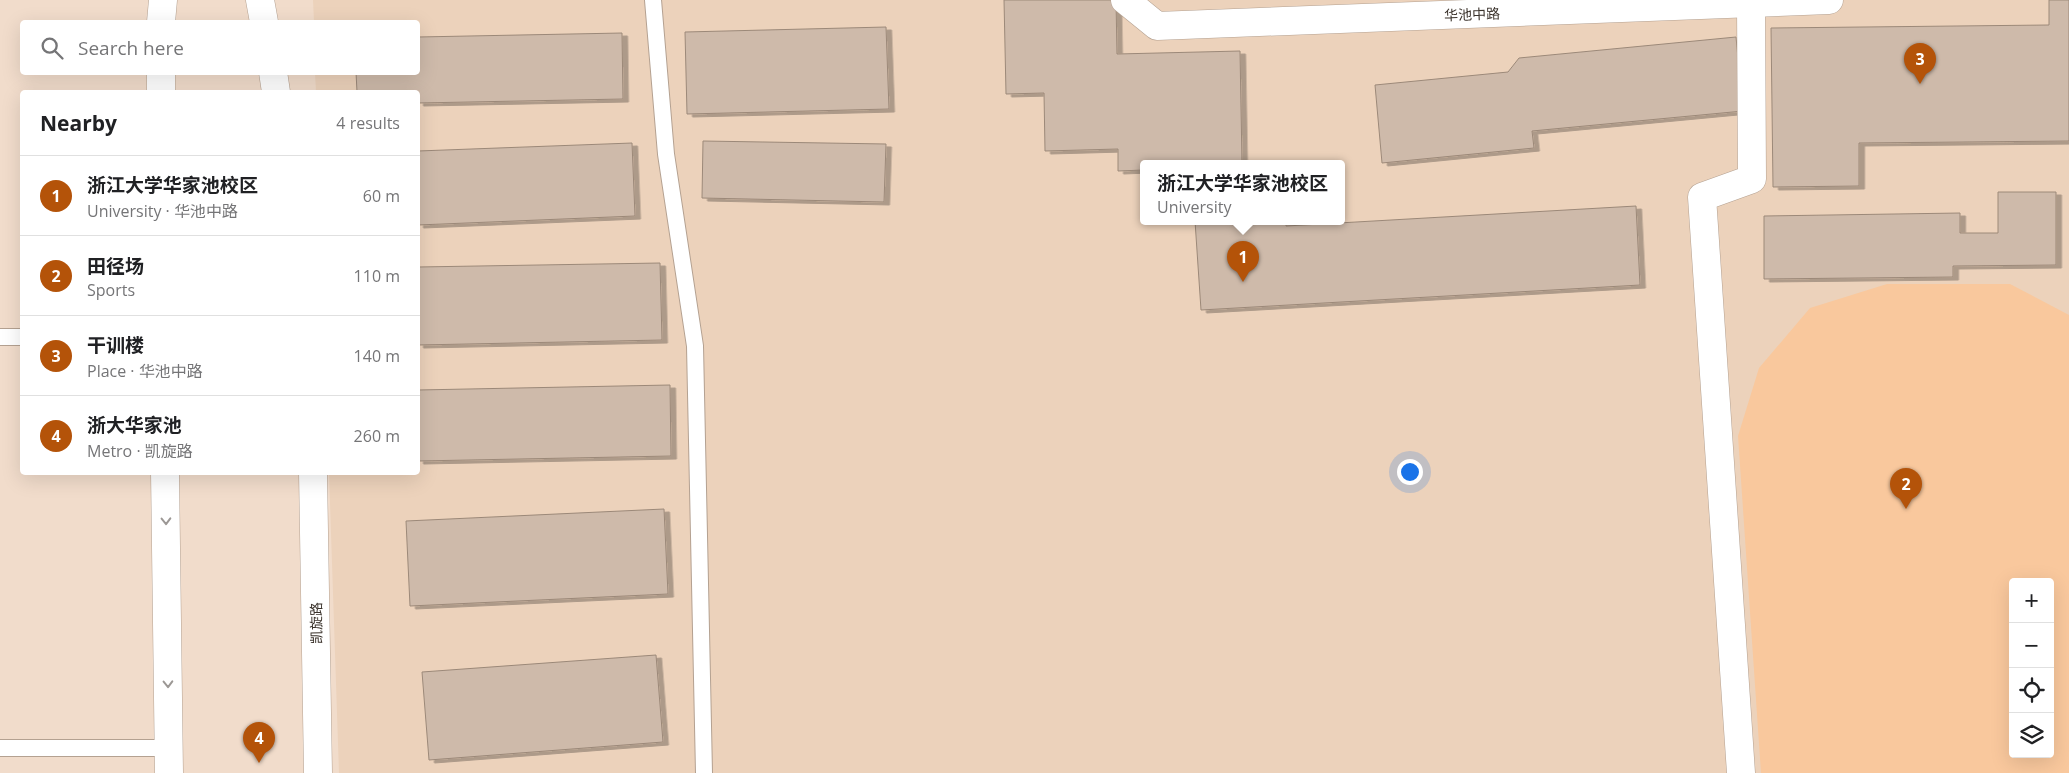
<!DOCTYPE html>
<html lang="en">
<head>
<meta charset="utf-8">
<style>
	body { margin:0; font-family:"Open Sans","Noto Sans SC",sans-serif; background:#f6f6f6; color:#202124 }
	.controls { position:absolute; right:15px; bottom:15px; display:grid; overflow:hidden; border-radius:5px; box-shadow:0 5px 20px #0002 }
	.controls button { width:45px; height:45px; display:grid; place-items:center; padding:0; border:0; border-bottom:1px solid #e0e0e0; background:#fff; color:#202124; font:25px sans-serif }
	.you { position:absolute; left:1409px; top:471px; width:18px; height:18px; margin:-12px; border:4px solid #fff; border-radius:50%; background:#1a73e8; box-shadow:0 0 0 8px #1a73e833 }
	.badge { display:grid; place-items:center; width:32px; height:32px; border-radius:50%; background:#b45309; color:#fff; font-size:16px; font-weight:700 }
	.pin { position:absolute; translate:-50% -41px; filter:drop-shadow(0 1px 2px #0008) }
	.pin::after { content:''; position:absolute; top:26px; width:18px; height:15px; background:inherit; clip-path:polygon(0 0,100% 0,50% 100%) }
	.popup { position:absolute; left:1140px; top:160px; width:205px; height:65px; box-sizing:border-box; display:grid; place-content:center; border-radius:5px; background:#fff; filter:drop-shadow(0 1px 4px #0005); font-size:16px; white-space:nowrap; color:#757577 }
	.popup b { font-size:19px; color:#202124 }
	.popup::after { content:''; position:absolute; left:50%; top:100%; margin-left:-10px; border:10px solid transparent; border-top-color:#fff }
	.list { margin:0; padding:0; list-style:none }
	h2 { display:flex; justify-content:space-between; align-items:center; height:65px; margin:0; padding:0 20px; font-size:21px }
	h2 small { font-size:16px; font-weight:400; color:#757577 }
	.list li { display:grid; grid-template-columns:32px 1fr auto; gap:15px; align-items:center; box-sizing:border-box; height:80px; padding:0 20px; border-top:1px solid #e0e0e0 }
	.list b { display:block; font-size:19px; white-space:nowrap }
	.list p { margin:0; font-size:16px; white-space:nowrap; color:#757577 }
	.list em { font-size:16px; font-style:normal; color:#757577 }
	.icon { flex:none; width:28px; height:28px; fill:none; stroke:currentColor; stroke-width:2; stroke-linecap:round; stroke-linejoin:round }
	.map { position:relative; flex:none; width:2069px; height:773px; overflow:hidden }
	.search { position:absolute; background:#fff; box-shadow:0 5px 20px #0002; left:20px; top:20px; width:400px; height:55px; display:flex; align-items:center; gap:12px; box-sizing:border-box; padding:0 18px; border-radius:5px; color:#757577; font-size:19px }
	.panel { position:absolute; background:#fff; box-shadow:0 5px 20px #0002; left:20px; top:90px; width:400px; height:385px; border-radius:5px }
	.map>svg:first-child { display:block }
</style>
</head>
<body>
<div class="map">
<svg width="2069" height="773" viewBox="0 0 2069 773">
	<defs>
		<filter id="shadow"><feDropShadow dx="5.5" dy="3" stdDeviation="0" flood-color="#0004"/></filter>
	</defs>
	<rect width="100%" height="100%" fill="#f1dccb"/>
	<path fill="#ecd2bb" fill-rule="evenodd" d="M313,0h1756v773h-1730l-10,-300 89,-1v-380h-102l-1,-19 103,-1v-50h-104zM1144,163h198v58h-198zM2013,582h37v172h-37z"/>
	<path fill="#f9c89d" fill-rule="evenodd" d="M1887,284h123l59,31v458h-308l-23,-337 21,-68 51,-60zM2013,582h37v172h-37z"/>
	<g fill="#cebaaa" stroke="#9c8979" filter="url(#shadow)">
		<polygon points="1004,0 1116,0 1117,54 1240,51 1242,163 1144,163 1144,170 1118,171 1118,149 1045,151 1044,93 1006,94"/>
		<polygon points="2049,0 2069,0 2069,141 1859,143 1859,186 1773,187 1771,28 2049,25"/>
		<polygon points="886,27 889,109 687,114 685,32"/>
		<polygon points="622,33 623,99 418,103 418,92 357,92 356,72 418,72 418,37"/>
		<polygon points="1736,37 1743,111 1532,131 1534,148 1382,163 1375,85 1508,72 1519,58"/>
		<polygon points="703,141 886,144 884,202 702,198"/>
		<polygon points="632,143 635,216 418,225 418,151"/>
		<polygon points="1998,192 2056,192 2056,265 1953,266 1953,277 1764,279 1764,216 1960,213 1960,233 1998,233"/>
		<polygon points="1636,206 1640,285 1201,310 1195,221 1286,221 1286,226"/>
		<polygon points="660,263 662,340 418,345 418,267"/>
		<polygon points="670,385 671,456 418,461 418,390"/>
		<polygon points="664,509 668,594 410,606 406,521"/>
		<polygon points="656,655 663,742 429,760 422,672"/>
	</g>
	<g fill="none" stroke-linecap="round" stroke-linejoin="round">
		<defs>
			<g id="lane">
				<polyline points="653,0 666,154 695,346 704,773"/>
				<polyline points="0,337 22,337"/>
				<polyline points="0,748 169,748"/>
			</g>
			<g id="street">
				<polyline points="1125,0 1157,26 1829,0"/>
				<polyline points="1741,773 1702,197 1752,179 1751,3"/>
			</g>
			<g id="secondary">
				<polyline points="260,0 264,22"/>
				<polyline points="161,22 163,0"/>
				<polyline points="161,72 161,92"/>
				<polyline points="273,72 276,92"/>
				<polyline points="165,472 169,773"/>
				<polyline points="313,472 318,773"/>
			</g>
		</defs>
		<use href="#lane" stroke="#b4a191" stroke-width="18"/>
		<use href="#street" stroke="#b4a191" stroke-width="29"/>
		<use href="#secondary" stroke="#b4a191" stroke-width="29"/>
		<use href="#lane" stroke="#fff" stroke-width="16"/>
		<use href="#street" stroke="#fff" stroke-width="28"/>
		<use href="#secondary" stroke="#fff" stroke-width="28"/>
	</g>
	<defs><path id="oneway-chevron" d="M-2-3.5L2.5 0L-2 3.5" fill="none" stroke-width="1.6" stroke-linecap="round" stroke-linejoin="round" transform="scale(1.25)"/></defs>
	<g stroke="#9c9895">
		<use href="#oneway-chevron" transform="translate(166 521) rotate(89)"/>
		<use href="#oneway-chevron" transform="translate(168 684) rotate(89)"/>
	</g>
	<g text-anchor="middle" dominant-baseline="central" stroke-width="5" stroke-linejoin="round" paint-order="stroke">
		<g font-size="14" fill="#3a322b" stroke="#fff">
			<text transform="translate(1472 14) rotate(-2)">华池中路</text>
			<text transform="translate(316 623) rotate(-91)">凯旋路</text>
		</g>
	</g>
</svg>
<div class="controls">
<button>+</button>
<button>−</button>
<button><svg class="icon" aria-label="locate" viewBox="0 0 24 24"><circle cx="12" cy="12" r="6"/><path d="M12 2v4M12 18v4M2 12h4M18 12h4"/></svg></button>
<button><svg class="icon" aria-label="layers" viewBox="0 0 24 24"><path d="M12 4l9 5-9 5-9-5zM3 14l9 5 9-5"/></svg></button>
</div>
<div class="you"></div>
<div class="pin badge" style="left:1243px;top:282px">1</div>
<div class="popup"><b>浙江大学华家池校区</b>University</div>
<div class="pin badge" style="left:1906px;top:509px">2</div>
<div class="pin badge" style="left:1920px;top:84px">3</div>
<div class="pin badge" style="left:259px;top:763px">4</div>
<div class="search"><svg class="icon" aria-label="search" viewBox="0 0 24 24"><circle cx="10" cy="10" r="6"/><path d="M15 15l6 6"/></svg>Search here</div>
<section class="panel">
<h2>Nearby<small>4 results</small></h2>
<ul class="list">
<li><span class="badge">1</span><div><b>浙江大学华家池校区</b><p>University · 华池中路</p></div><em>60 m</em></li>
<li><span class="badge">2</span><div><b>田径场</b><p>Sports</p></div><em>110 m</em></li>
<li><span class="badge">3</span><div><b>干训楼</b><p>Place · 华池中路</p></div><em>140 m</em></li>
<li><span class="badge">4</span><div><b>浙大华家池</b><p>Metro · 凯旋路</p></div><em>260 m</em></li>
</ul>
</section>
</div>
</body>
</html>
